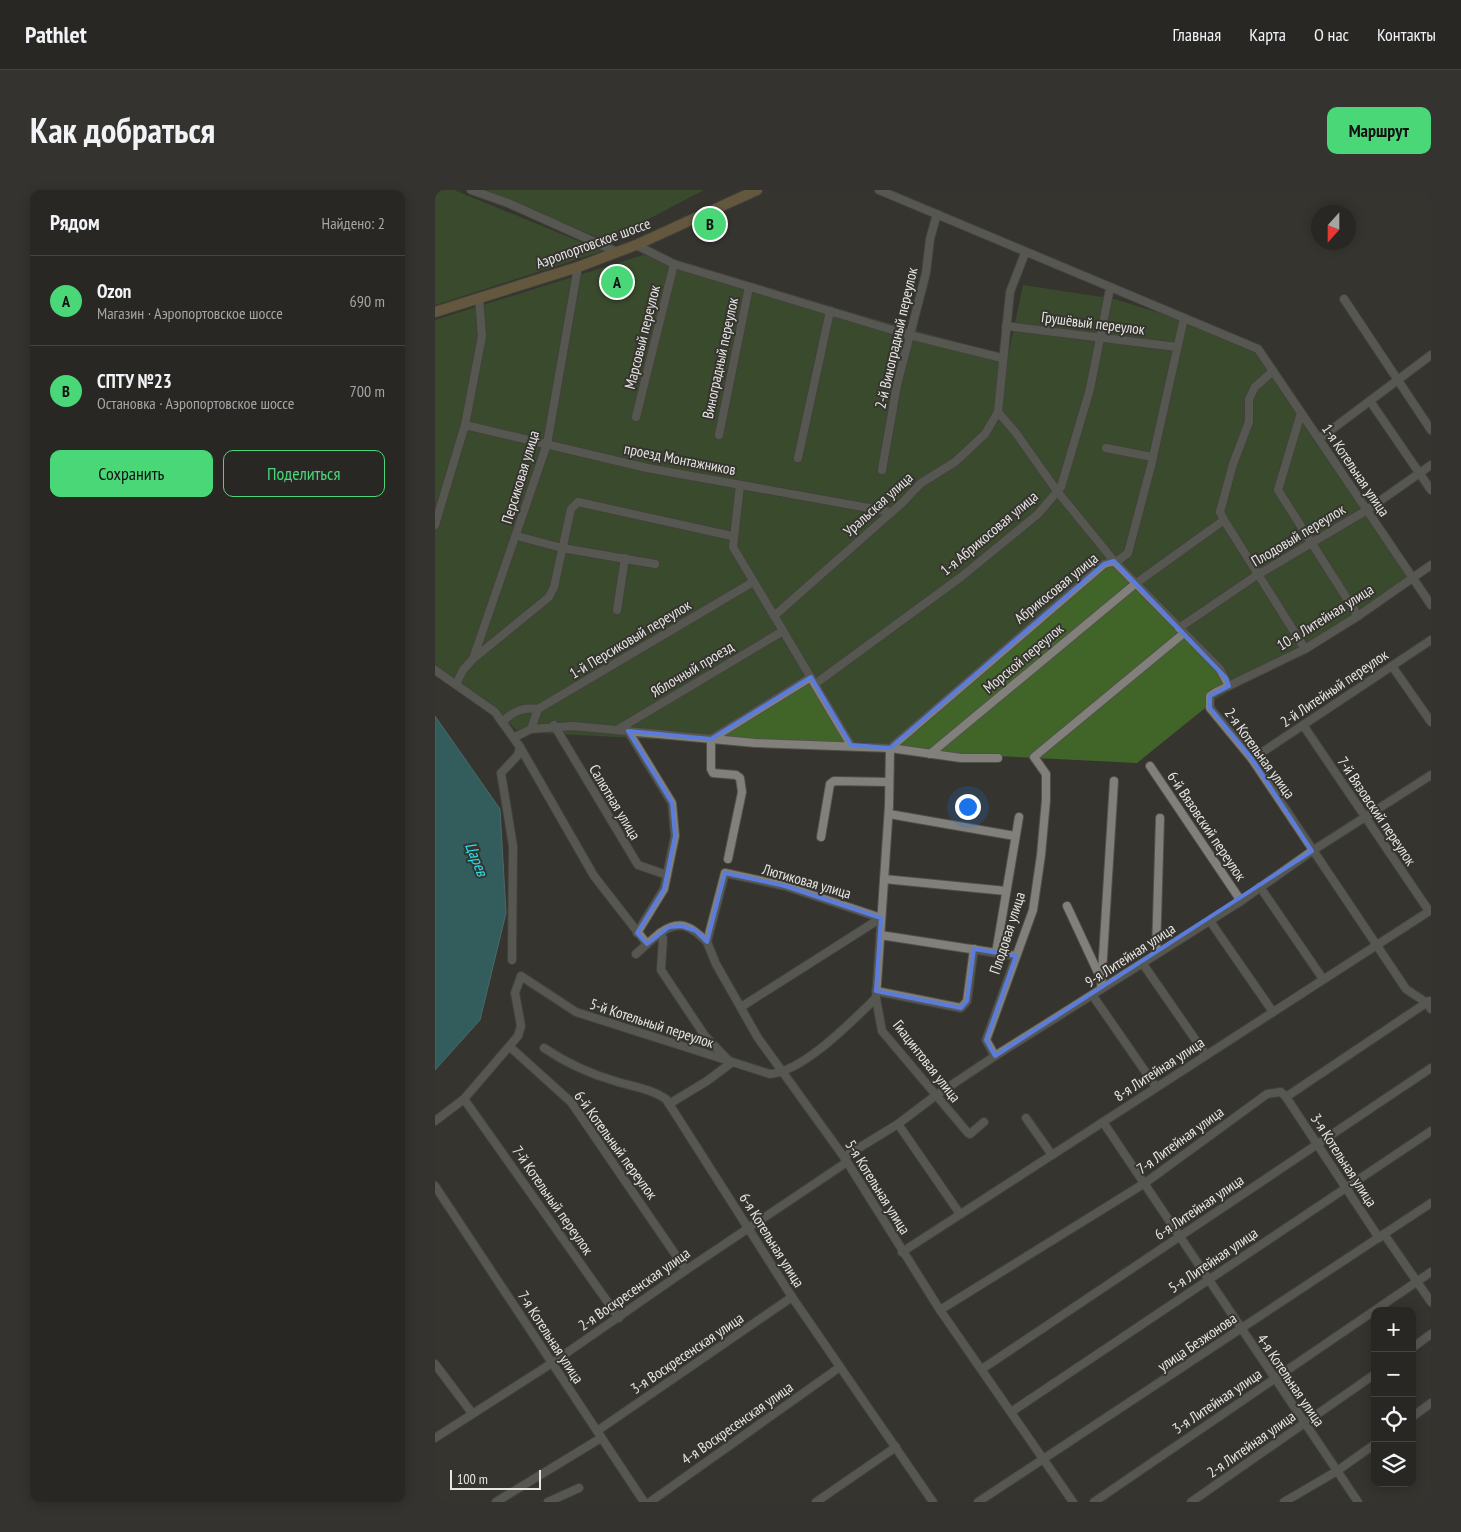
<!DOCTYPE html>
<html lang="ru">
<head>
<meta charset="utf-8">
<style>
	body { margin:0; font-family:"PT Sans Narrow",sans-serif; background:#343330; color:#f1f3f6 }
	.controls { position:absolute; right:15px; bottom:15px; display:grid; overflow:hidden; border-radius:10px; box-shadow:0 2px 12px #0003 }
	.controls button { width:45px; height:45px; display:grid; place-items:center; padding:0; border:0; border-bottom:1px solid #444441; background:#282723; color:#f1f3f6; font:25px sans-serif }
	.compass { position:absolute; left:876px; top:15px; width:45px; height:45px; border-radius:50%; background:#282723; box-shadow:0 2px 12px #0003; rotate:201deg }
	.scale { position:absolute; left:15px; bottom:12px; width:91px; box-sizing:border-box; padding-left:5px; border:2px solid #e7e6e4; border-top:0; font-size:14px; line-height:18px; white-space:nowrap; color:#e7e6e4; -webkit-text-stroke:4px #35342f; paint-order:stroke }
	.you { position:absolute; left:532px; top:616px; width:18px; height:18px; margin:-12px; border:4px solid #fff; border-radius:50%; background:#1a73e8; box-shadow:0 0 0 8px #1a73e833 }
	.badge { display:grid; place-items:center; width:32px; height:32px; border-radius:50%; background:#49d778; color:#111; font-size:16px; font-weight:700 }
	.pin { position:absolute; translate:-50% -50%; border:2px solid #fff; box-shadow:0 1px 5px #0006 }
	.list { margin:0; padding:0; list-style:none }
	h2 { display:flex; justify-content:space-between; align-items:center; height:65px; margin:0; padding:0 20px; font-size:21px }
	h2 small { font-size:16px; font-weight:400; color:#a5a5a6 }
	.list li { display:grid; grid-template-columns:32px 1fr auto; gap:15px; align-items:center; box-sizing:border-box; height:90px; padding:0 20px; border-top:1px solid #444441 }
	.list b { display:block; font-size:19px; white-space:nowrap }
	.list p { margin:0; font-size:16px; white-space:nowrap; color:#a5a5a6 }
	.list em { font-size:16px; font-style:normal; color:#a5a5a6 }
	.actions { display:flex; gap:10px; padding:15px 20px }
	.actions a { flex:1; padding:11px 0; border:1px solid #49d778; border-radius:10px; text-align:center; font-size:18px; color:#49d778 }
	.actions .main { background:#49d778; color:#111 }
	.icon { flex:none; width:28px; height:28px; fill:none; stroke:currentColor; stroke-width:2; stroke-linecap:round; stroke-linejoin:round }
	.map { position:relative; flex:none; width:996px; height:1312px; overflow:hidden; border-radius:10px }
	header { display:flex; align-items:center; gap:30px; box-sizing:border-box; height:70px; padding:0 25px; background:#282723; border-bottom:1px solid #444441 }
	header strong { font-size:24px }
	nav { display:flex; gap:28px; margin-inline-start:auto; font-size:18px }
	.intro { display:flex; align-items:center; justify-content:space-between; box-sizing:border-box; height:120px; padding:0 30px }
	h1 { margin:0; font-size:35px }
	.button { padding:12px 22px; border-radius:10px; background:#49d778; color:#111; font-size:18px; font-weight:700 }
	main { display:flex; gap:30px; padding:0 30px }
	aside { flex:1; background:#282723; border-radius:10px; box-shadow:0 2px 12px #0003 }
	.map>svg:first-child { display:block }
</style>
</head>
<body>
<header>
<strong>Pathlet</strong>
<nav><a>Главная</a><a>Карта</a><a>О нас</a><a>Контакты</a></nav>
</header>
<div class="intro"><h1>Как добраться</h1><a class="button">Маршрут</a></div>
<main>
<aside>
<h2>Рядом<small>Найдено: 2</small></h2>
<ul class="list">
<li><span class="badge">A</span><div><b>Ozon</b><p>Магазин · Аэропортовское шоссе</p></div><em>690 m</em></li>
<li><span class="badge">B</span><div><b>СПТУ №23</b><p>Остановка · Аэропортовское шоссе</p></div><em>700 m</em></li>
</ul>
<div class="actions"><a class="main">Сохранить</a><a>Поделиться</a></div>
</aside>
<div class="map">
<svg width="996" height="1312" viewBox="0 0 996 1312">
	<rect width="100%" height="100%" fill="#35342f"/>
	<g fill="#416528">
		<polygon points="0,0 19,0 168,61 0,115"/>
		<polygon points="38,0 269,0 183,45 163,47"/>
		<polygon points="208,65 573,166 588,95 680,109 743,129 820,163 975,390 780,510 702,573 83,542 54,512 0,478 0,130"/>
	</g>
	<polygon fill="#318c93" stroke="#68a7ab" points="0,526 65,619 71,723 45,830 0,880"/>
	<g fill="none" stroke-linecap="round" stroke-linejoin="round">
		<defs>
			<g id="minor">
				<polyline points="36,0 73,13 182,62"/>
				<polyline points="444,0 823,159 996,415"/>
				<polyline points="201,55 239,74 474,145 567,168"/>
				<polyline points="909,109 996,240"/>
				<polyline points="571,136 742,157"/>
				<polyline points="935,211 996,300"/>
				<polyline points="563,222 581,243 622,301 679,371 785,479 794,496"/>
				<polyline points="866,223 843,300 923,426"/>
				<polyline points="201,227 239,74"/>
				<polyline points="30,235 212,278 456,322"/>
				<polyline points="284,245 314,97"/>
				<polyline points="884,249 996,165"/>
				<polyline points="671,258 717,267"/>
				<polyline points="363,268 395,121"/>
				<polyline points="447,280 462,195 491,83 495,49 502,24"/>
				<polyline points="305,295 298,357 416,555"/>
				<polyline points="789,330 870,459"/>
				<polyline points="0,335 30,235 47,146 44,108"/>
				<polyline points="82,346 127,358 220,374"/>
				<polyline points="996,375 923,426 870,459 781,502 775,506 775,518 817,569 971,799 992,813 996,819"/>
				<polyline points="182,420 190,368"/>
				<polyline points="339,426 467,313 486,293 520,272 550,244 563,222 575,102 590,63"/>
				<polyline points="744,438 819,387 932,320 996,275"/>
				<polyline points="38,469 112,254 143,77"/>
				<polyline points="957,476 996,532"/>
				<polyline points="0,480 60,522 85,557 83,565 66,583 78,656 77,770"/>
				<polyline points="21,494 28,480 38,469 114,407 119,397 136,319 143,312 297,346"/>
				<polyline points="380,494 526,387 603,324 626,297 655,199 675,98"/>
				<path d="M67,532c12,-11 20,-15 36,-13"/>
				<polyline points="119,535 203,675 232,685"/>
				<polyline points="868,535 994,721"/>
				<polyline points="96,539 103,519 318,392"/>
				<polyline points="182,540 348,441"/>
				<polyline points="193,541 237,613 240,646 229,699 202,743"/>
				<polyline points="80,547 96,539 138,536 320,553 455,558 526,568 563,568"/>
				<polyline points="85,557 159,686 212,754 225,743"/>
				<polyline points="455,558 669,374 684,370 693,363 716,276 749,128"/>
				<polyline points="455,558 454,616 441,808 447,841 533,943 535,944 549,932"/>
				<polyline points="495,564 700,394 789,330 785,322 798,274 814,232 814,209 820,197 838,181"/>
				<polyline points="817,569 996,450"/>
				<polyline points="715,576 806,711"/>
				<polyline points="454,624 580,646"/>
				<polyline points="386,647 395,594 399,591 454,592"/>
				<polyline points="293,669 307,602 305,588 301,585 278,583 276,579 276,549 376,487"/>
				<polyline points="449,689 571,701"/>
				<polyline points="825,697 888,789"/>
				<polyline points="632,716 666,789"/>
				<polyline points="446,728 350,696 290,683 272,752 281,774 323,848 409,967 505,1120 638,1312"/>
				<polyline points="775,731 838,822"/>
				<polyline points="445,745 581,766"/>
				<polyline points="561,763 584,627"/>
				<polyline points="721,763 725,628"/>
				<polyline points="201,764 212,754"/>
				<polyline points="708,774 771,865"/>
				<polyline points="666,799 679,591"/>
				<polyline points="441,801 526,818 532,811 539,759"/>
				<polyline points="658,806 721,897"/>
				<polyline points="306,817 446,728"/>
				<polyline points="75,857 136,912 251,1080"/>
				<path d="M109,858c22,15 49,27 74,34 17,5 33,7 48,17l126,198 141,205"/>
				<polyline points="560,866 551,850 598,720 606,665 611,610 611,584 599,567 749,443"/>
				<polyline points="851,907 944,1048"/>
				<polyline points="29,909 184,1128"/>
				<path d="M234,914l38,-23 24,-18 -26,-27 -44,-66 2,-32 -3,-5c20,-14 31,-7 47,9"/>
				<polyline points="591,928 617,965"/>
				<path d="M0,931l29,-22 54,-63 3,-10 -6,-33 6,-17 55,36 194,62c34,-3 81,-52 106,-76"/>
				<polyline points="668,932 923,1312"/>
				<polyline points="463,934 525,1024"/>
				<polyline points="409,967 463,934 500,906 560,866 806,711 877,661 996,585"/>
				<polyline points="0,996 209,1312"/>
				<polyline points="949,1044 996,1112"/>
				<polyline points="467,1062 996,720"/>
				<polyline points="505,1120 710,993 832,904 846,902 851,907 994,811"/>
				<polyline points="977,1158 996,1144"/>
				<polyline points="0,1174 37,1223"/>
				<polyline points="547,1179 996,878"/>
				<polyline points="576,1222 996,941"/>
				<polyline points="977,1227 996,1213"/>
				<polyline points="162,1241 357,1107"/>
				<polyline points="0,1248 117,1173 251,1080 412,972"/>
				<polyline points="61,1312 166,1248"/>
				<polyline points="113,1312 144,1298"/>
				<polyline points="215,1312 405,1177"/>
				<polyline points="381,1312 461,1257"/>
				<polyline points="543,1312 996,1013"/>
				<polyline points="659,1312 996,1082"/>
				<polyline points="756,1312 940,1184"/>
				<polyline points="849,1312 902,1281 940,1254"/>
			</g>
			<polyline id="major" points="0,122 143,77 201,55 322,0"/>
		</defs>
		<use href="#minor" stroke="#52504c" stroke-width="10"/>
		<use href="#major" stroke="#52504c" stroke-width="12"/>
		<use href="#minor" stroke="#82807b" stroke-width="8"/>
		<use href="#major" stroke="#9b814f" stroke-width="10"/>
	</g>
	<path d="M0 0H996V1312H0ZM679,371l112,117 3,8 -19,10v12l42,51 60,92 -317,205 -9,-16 30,-84 -42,-7 -7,52 -6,7 -85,-17 5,-73 -96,-32 -60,-13 -18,69 -11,-11 -14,-5 -13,1 -22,17 -10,-11 27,-44 11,-53 -3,-33 -44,-72 83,8 100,-62 40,68 39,3 214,-184z" fill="#35342f" fill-opacity=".55" fill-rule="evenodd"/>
	<path fill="none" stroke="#5a7cdc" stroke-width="4" stroke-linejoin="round" d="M679,371l112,117 3,8 -19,10v12l42,51 60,92 -317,205 -9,-16 30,-84 -42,-7 -7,52 -6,7 -85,-17 5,-73 -96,-32 -60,-13 -18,69 -11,-11 -14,-5 -13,1 -22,17 -10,-11 27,-44 11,-53 -3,-33 -44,-72 83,8 100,-62 40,68 39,3 214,-184z"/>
	<g text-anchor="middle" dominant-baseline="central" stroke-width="4" stroke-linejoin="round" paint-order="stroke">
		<g font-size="15" fill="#e7e6e4" stroke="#35342f">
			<text transform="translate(158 53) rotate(-20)">Аэропортовское шоссе</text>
			<text transform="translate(658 133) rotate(7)">Грушёвый переулок</text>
			<text transform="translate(207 147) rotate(-76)">Марсовый переулок</text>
			<text transform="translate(461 148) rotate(-77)">2-й Виноградный переулок</text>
			<text transform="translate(285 168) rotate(-78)">Виноградный переулок</text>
			<text transform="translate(245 269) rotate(11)">проезд Монтажников</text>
			<text transform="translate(921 280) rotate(56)">1-я Котельная улица</text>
			<text transform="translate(85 287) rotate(-73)">Персиковая улица</text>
			<text transform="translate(443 314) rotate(-42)">Уральская улица</text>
			<text transform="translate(554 343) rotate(-40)">1-я Абрикосовая улица</text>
			<text transform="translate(863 345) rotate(-31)">Плодовый переулок</text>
			<text transform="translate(621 398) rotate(-39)">Абрикосовая улица</text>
			<text transform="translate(890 427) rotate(-32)">10-я Литейная улица</text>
			<text transform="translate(195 449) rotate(-31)">1-й Персиковый переулок</text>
			<text transform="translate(588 468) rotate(-40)">Морской переулок</text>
			<text transform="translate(257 479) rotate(-31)">Яблочный проезд</text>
			<text transform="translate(899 498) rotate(-34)">2-й Литейный переулок</text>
			<text transform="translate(825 563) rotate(54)">2-я Котельная улица</text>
			<text transform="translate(180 612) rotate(59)">Салютная улица</text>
			<text transform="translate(942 621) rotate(56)">7-й Вязовский переулок</text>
			<text transform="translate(772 636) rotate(56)">6-й Вязовский переулок</text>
			<text transform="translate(372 691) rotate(16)">Лютиковая улица</text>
			<text transform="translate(572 743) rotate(-72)">Плодовая улица</text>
			<text transform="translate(695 765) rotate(-33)">9-я Литейная улица</text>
			<text transform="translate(217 833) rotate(18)">5-й Котельный переулок</text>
			<text transform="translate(492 871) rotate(52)">Гиацинтовая улица</text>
			<text transform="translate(724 879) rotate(-33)">8-я Литейная улица</text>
			<text transform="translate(745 950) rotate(-36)">7-я Литейная улица</text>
			<text transform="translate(181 955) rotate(54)">6-й Котельный переулок</text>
			<text transform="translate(909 970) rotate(57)">3-я Котельная улица</text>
			<text transform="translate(443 997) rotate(58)">5-я Котельная улица</text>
			<text transform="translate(118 1010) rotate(55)">7-й Котельный переулок</text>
			<text transform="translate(764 1017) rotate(-34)">6-я Литейная улица</text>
			<text transform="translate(337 1050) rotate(58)">6-я Котельная улица</text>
			<text transform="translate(778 1070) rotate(-34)">5-я Литейная улица</text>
			<text transform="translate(199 1099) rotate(-35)">2-я Воскресенская улица</text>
			<text transform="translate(116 1147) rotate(57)">7-я Котельная улица</text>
			<text transform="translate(762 1152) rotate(-34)">улица Безжонова</text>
			<text transform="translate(252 1163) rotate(-34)">3-я Воскресенская улица</text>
			<text transform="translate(856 1190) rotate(56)">4-я Котельная улица</text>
			<text transform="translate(782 1211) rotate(-34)">3-я Литейная улица</text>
			<text transform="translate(302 1233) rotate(-35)">4-я Воскресенская улица</text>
			<text transform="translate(816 1254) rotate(-35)">2-я Литейная улица</text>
		</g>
		<g font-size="16" font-style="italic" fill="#27e0ed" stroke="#35342f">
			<text transform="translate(42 669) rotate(68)">Царев</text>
		</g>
	</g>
</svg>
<div class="controls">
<button>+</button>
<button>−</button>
<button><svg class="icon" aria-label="locate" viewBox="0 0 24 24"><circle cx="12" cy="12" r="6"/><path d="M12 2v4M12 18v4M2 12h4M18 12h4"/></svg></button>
<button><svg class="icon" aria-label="layers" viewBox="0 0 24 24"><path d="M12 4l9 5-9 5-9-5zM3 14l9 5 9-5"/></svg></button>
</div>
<svg class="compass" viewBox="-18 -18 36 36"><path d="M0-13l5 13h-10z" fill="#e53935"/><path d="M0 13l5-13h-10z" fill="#a5a5a6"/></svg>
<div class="scale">100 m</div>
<div class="you"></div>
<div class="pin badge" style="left:182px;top:92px">A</div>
<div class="pin badge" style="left:275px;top:34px">B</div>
</div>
</main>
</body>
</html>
